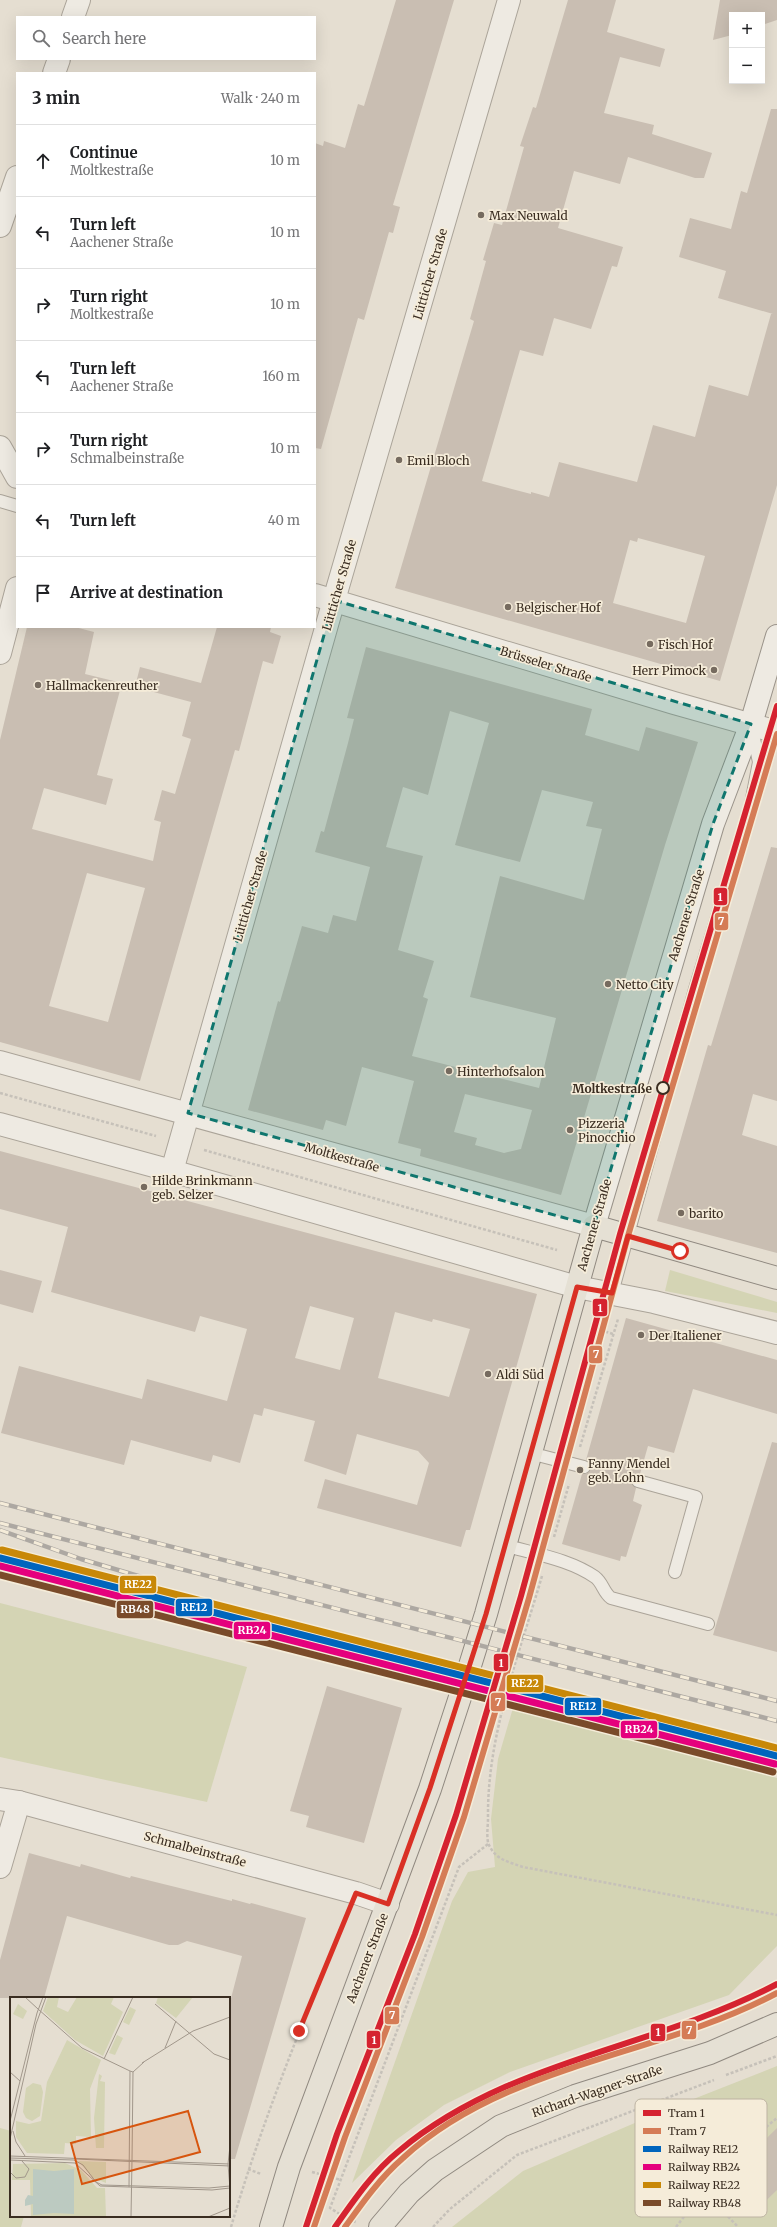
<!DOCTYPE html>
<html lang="en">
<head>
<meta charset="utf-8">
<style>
	body { margin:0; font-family:Merriweather,serif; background:#f2f2f2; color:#202124 }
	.controls { position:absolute; right:12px; top:12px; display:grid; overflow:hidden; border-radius:0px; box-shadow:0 4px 16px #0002 }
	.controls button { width:36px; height:36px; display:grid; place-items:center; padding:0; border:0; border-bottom:1px solid #e0e0e0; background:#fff; color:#202124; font:20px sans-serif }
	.stop { position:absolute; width:12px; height:12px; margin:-9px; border:3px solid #d93025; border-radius:50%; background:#fff }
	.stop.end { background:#d93025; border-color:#fff; box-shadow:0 1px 4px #0008 }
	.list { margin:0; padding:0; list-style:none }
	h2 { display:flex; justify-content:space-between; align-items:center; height:52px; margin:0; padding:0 16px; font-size:17px }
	h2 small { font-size:13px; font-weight:400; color:#757577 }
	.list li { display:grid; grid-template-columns:26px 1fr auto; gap:12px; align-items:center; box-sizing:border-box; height:72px; padding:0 16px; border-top:1px solid #e0e0e0 }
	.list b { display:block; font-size:15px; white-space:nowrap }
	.list p { margin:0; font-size:13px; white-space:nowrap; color:#757577 }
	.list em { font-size:13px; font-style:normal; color:#757577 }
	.icon { flex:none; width:22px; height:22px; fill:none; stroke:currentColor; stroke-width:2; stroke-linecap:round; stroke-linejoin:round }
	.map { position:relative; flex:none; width:777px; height:2227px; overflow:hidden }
	.search { position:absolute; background:#fff; box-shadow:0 4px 16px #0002; left:16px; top:16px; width:300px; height:44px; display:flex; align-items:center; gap:10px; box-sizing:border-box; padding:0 14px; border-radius:0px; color:#757577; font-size:15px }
	.panel { position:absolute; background:#fff; box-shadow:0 4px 16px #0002; left:16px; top:72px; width:300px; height:556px; border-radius:0px }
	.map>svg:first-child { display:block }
</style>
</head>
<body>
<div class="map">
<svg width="777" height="2227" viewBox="0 0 777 2227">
	<rect width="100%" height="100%" fill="#e5ded1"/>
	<g fill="#d4d4b4">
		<polygon points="670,1270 777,1302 777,1313 665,1291"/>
		<polygon points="0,1603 247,1667 207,1802 0,1757"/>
		<polygon points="515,1701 544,1717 777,1778 777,1946 729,1995 510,2072 444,2105 396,2140 352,2183 452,1901 468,1872 495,1867 491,1819 498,1759"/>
		<polygon points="777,2066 777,2227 452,2227 523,2171 658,2113"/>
		<polygon points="0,2128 11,2131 11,2216 24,2216 21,2227 0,2227"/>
	</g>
	<g fill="#c9beb2" fill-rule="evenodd">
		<polygon points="396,0 454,0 393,205 400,207 393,233 389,232 364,320 358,318 321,449 315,448 315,143 323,146 324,141 345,148 358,104 364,106"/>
		<path d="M568,0h48l-9,32 58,17 -5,18 -40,-10 -16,56 50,12 -2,9 60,19 -8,25h-9l-67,-21 -8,27 -46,-13 -16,57 65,19 -6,20 -5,-1 -21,63 -37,-11 -11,38 -23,-6 -38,131 49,13v-2l18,5 10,-35 78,20 16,-57 42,12 14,-52 39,11 23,-82h2l-55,-16 8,-27 -47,-14 11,-39 41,11 10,-38 6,2 24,-84h6v376l-57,196 -325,-93 79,-267 -4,-2 16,-58 -3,-1 11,-37 8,2 22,-78 -4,-1 13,-39 3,1zM638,538l67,18 -19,67 -73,-20 17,-63 7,2z"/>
		<polygon points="720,0 777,0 777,20 762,25 762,15 732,15 732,35 713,40"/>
		<path d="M27,627h48l19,5 -9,42 37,9 -25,92 16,4 -7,26 -62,-17 -12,41 121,32 8,-39 -7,-2 8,-30 13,4 16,-55 -9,-3 9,-34 -56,-15 5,-20 61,16 16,-56h54l-1,5 11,4 -8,28 -10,-3 -24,90 -4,-1 -95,331 -140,-39v-302zM87,873l58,15 -37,134 -59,-16z"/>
		<path d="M366,647l226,62 -7,26 54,16 7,-24 52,15 -33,103 -104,350 -141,-39 1,-7 -23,-6 16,-62 -52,-14 -16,59 -20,-6 -3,10 -75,-20 30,-109 2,1 22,-76 26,7 5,-18 23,6 14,-54 -55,-15 6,-21 3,1 24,-89 6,-24 -7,-1zM450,711l39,12 -34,122 65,17 22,-72 51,12 -7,24 16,3 -18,71 -84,-24 -30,121 86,21 -17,70 -127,-32 16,-57 -5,-2 11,-36 -36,-11 25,-94 -37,-9 17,-60 25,8zM465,1094l67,16 -11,39 -17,4 -29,-8 2,-7 -23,-6z"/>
		<polygon points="771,847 777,848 777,1101 753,1094 742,1135 777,1146 777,1253 657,1221 708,1045 711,1046"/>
		<path d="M0,1151l537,143 -67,236h-4l-5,17 -144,-39 8,-29 92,26 12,-42 -11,-12 -61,-17 -11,41 -42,-14 11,-40 -51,-13 -2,8 -8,-2 -14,49 -27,-8 -2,7 -80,-22 -7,25 -123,-32 18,-67 123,33 5,-20 80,22 20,-72 -47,-13 -5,16 -144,-40 17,-65 -68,-18zM310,1306l44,12 -14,52 -45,-12zM395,1312l37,10 1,-3 37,10 -21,68 -71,-19z"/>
		<polygon points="0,1270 42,1281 33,1313 0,1304"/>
		<polygon points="626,1318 777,1360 777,1414 693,1389 674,1453 648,1446 640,1474 636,1474 631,1479 631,1483 636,1488 633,1501 642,1505 626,1557 621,1556 620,1561 562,1544 582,1474 586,1474 591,1469 591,1465 586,1460"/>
		<polygon points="772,1442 777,1443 777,1652 713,1635"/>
		<polygon points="327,1686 402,1708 364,1843 306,1827 309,1816 290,1811"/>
		<polygon points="29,1853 80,1867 81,1864 130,1878 131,1876 232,1901 232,1899 250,1904 251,1903 306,1918 235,2159 229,2159 229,2006 242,1956 187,1941 178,1945 169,1945 67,1916 44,1998 0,1998 0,1960"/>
		<polygon points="777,2128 777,2190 752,2214 721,2183"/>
	</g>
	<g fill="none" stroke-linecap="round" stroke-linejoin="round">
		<defs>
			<g id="service">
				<polyline points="0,501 17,506"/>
				<polyline points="612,1293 695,989 750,809 759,762 752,730"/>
				<polyline points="530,1453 584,1467"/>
				<polyline points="638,1481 696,1497 675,1572"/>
				<path d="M505,1545c29,9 64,14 90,32 8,6 8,15 16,21l97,26"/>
			</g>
			<g id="minor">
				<polyline points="73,17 79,0"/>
				<polyline points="54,73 59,59"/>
				<polyline points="0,226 17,177"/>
				<polyline points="0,447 17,477"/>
				<polyline points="315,595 674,703 777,732"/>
				<polyline points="0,653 17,588"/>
				<polyline points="172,1171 334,600 509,0"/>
				<polyline points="0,1799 19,1802 356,1893 388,1904"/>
				<polyline points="0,1867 19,1802"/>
			</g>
			<g id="tertiary">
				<polyline points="0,1062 594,1226"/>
				<polyline points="0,1124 172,1171 577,1287 654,1302 777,1333"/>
			</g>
			<polyline id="secondary" points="594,1226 713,824 751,724 777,636"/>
			<g id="primary">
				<polyline points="271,2227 289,2167 430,1789 463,1688 486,1614 594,1226 777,1278"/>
				<polyline points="380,2227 409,2193 435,2170 501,2126 575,2096 710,2053 777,2024"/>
			</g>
		</defs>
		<use href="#service" stroke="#aba499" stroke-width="14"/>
		<use href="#minor" stroke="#aba499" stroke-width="24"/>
		<use href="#tertiary" stroke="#aba499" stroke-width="24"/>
		<use href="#secondary" stroke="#9a938a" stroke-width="24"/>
		<use href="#primary" stroke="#908980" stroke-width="24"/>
		<g stroke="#c6c1b9" stroke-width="2.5" stroke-dasharray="3 2" stroke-linecap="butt">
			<polyline points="0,1093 156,1136"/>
			<polyline points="204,1150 557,1250"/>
			<polyline points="591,1327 613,1334"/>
			<polyline points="580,1447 618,1319"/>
			<polyline points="554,1537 569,1484"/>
			<path d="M542,1576c-23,79 -55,159 -54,242 0,8 -2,21 1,27 7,15 20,17 34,22l254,48"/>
			<polyline points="726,2075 777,2056"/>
			<polyline points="248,2169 261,2174"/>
			<polyline points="312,2172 341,2180"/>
			<polyline points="704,2191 738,2227"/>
			<polyline points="355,2220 354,2223 330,2208 459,1867 488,1844"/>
			<path d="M231,2227c31,-106 73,-208 115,-311"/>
			<polyline points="433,2227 450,2209 517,2155 714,2080"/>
			<path d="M676,2227c31,-40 62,-77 101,-109"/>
		</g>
		<use href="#service" stroke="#eeeae2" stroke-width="12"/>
		<use href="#minor" stroke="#eeeae2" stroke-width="22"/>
		<use href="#tertiary" stroke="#eeeae2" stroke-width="22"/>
		<use href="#secondary" stroke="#eeeae2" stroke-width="22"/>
		<use href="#primary" stroke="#e5e0d4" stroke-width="22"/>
		<defs>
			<g id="rail">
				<polyline points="0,1503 777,1701"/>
				<polyline points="0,1523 777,1721"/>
				<polyline points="0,1530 81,1559 155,1581"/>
			</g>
		</defs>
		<use href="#rail" stroke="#ada8a2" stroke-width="4.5"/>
		<use href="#rail" stroke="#f5ecd9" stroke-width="3" stroke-dasharray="9" stroke-linecap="butt"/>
		<defs>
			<polyline id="rail-1" points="0,1558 777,1756"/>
			<polyline id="rail-2" points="0,1566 775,1764"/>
			<polyline id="rail-3" points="2,1550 777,1748"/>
			<polyline id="rail-4" points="0,1575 773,1772"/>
		</defs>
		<use href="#rail-1" stroke="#f5ecd9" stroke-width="10"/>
		<use href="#rail-2" stroke="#f5ecd9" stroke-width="10"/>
		<use href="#rail-3" stroke="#f5ecd9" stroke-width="10"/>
		<use href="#rail-4" stroke="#f5ecd9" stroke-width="10"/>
		<use href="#rail-1" stroke="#0065bd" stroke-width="7"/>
		<use href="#rail-2" stroke="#e5007d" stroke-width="7"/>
		<use href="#rail-3" stroke="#c88808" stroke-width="7"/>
		<use href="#rail-4" stroke="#7a4b2a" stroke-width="7"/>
		<defs>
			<g id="tram-1">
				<polyline points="306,2227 337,2134 415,1934 456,1815 521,1596 620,1234 777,706"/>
				<path d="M335,2227c19,-27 38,-55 64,-76 110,-92 255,-102 378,-167"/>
			</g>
			<g id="tram-2">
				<polyline points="314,2227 345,2137 422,1937 464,1817 529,1598 628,1236 777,734"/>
				<path d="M345,2227c18,-25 35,-49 58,-69 104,-95 254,-101 374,-165"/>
			</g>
		</defs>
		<use href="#tram-1" stroke="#f5ecd9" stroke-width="9"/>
		<use href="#tram-2" stroke="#f5ecd9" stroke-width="9"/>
		<use href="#tram-1" stroke="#d52330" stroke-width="6"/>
		<use href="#tram-2" stroke="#d57c56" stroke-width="6"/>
	</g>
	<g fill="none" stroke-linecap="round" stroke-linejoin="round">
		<polyline stroke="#d93025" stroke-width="5" points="299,2031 356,1893 388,1904 430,1788 486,1614 577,1287 612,1293 628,1236 680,1251"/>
	</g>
	<path fill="#0f766e" fill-opacity="0.2" stroke="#0f766e" stroke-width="3" stroke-dasharray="8 5" stroke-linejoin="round" d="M334,600l417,124 -38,100 -119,402 -406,-113z"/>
	<g fill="#766b5f" stroke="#f5ecd9" stroke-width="1.5">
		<circle cx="481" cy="215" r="4"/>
		<circle cx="399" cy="460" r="4"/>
		<circle cx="508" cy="607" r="4"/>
		<circle cx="650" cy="644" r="4"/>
		<circle cx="714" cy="670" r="4"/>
		<circle cx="38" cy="685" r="4"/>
		<circle cx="608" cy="984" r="4"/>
		<circle cx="449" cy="1071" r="4"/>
		<circle cx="570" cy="1130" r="4"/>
		<circle cx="144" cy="1187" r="4"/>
		<circle cx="681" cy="1213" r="4"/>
		<circle cx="641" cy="1335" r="4"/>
		<circle cx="488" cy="1374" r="4"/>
		<circle cx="580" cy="1470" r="4"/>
	</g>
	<circle fill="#f5ecd9" stroke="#3a2d21" stroke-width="2" cx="663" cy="1088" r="6"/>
	<g text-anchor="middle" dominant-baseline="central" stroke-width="3.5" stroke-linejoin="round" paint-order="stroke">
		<g font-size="12" fill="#3a2d21" stroke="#f5ecd9" text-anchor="start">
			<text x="489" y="215">Max Neuwald</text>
			<text x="407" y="460">Emil Bloch</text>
			<text x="516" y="607">Belgischer Hof</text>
			<text x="658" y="644">Fisch Hof</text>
			<text x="706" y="670" text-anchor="end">Herr Pimock</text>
			<text x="46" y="685">Hallmackenreuther</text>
			<text x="616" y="984">Netto City</text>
			<text x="457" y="1071">Hinterhofsalon</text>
			<text x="578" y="1123">Pizzeria<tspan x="578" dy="14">Pinocchio</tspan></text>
			<text x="152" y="1180">Hilde Brinkmann<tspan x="152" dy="14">geb. Selzer</tspan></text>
			<text x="689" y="1213">barito</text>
			<text x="649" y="1335">Der Italiener</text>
			<text x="496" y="1374">Aldi Süd</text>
			<text x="588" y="1463">Fanny Mendel<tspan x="588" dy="14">geb. Lohn</tspan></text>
		</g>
		<g font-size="12" fill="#3a2d21" stroke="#f5ecd9">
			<text transform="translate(430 274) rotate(-74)">Lütticher Straße</text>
			<text transform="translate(339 585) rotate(-74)">Lütticher Straße</text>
			<text transform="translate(546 664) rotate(17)">Brüsseler Straße</text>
			<text transform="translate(250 896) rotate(-74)">Lütticher Straße</text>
			<text transform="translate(686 915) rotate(-73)">Aachener Straße</text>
			<text transform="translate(342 1157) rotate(16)">Moltkestraße</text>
			<text transform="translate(594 1225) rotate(-74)">Aachener Straße</text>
			<text transform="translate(195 1849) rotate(15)">Schmalbeinstraße</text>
			<text transform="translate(367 1958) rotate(-69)">Aachener Straße</text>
			<text transform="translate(597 2091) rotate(-19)">Richard-Wagner-Straße</text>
		</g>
		<g font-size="12" font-weight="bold" fill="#3a2d21" stroke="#f5ecd9" text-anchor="end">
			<text x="652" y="1088">Moltkestraße</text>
		</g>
	</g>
	<g transform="translate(10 1997)">
		<rect width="220" height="220" fill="#e5ded1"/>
		<path d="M38,0h11l-2,10 11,5 9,-15h37l-3,7 12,8 -20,44 -28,-16 -32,-29zM148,0h35l-17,21 -20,-15zM8,7l9,7 -4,8 -10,-5zM120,10l6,3 -7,15 -6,-3zM107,38l6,3 -8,17 -6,-2zM57,43l34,20 -11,29 1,48 -15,-1v8l-11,-1 -1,11 -37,-1 -11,-16v-16l13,3 12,-3 6,-39zM89,77l3,2 -2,5 5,1 -1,66h-8l-2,-30zM23,86l8,2 2,7 -3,24 -8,5 -6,-3 -3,-6 3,-24zM68,164l28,1v21l-13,-5zM55,166l16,7 16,18h8l1,29h-75l-1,-37h-18l1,-16z" fill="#d4d4b4"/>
		<path d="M23,172l21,2 20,-2v45l-20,-1 -21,2v-11l-8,2v-6l3,-5 5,1z" fill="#bccac1"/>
		<path fill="none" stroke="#a1978b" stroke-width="1" d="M15,0l13,12M145,7l59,50 16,6M28,12l44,39 48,23 3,1 11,-10M155,51l11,-27M94,62l29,-62M132,66l51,-32 37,-14M0,75l10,9M0,124l27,-108 6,-16M3,134l3,11 9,14M0,142l26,-115 10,-27M220,149l-2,18 2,25M0,159l220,8M0,161l64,2 9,5 13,17 6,3 107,3 21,-2M66,162l154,7M0,163l65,3 25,23 112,4 18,-2M122,163l1,-88M0,175l6,6 9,-1 4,-8 -7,-8M119,190l1,-116M121,220l1,-57M198,220l22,-9"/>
		<path fill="#d7550e" fill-opacity="0.15" stroke="#d7550e" stroke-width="2" d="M178,114l12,41 -118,32 -11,-41z"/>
		<rect width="220" height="220" fill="none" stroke="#3a2d21" stroke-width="2"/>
	</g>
	<rect x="635" y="2099" width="132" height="118" rx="6" fill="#f5ecd9" stroke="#bdb3a2" stroke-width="1"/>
	<rect x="643" y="2110" width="18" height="6" fill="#d52330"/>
	<rect x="643" y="2128" width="18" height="6" fill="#d57c56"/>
	<rect x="643" y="2146" width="18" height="6" fill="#0065bd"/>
	<rect x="643" y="2164" width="18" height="6" fill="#e5007d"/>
	<rect x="643" y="2182" width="18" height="6" fill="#c88808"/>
	<rect x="643" y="2200" width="18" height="6" fill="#7a4b2a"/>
	<g font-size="11" fill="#3a2d21">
		<text x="668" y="2117">Tram 1</text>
		<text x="668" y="2135">Tram 7</text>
		<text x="668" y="2153">Railway RE12</text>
		<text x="668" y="2171">Railway RB24</text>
		<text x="668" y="2189">Railway RE22</text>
		<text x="668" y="2207">Railway RB48</text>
	</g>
	<g stroke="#f5ecd9" stroke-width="1.5">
		<rect x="713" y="887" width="15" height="19" rx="4" fill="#d52330"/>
		<rect x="714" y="912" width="15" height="19" rx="4" fill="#d57c56"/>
		<rect x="592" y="1298" width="16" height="19" rx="4" fill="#d52330"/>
		<rect x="588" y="1345" width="15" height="19" rx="4" fill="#d57c56"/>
		<rect x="119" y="1575" width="38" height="19" rx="4" fill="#c88808"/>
		<rect x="175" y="1598" width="38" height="19" rx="4" fill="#0065bd"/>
		<rect x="116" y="1600" width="38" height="19" rx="4" fill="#7a4b2a"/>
		<rect x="233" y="1621" width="38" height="19" rx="4" fill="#e5007d"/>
		<rect x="493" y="1653" width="16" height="19" rx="4" fill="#d52330"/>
		<rect x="506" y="1674" width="38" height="19" rx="4" fill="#c88808"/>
		<rect x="490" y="1692" width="16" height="20" rx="4" fill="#d57c56"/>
		<rect x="564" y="1697" width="38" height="19" rx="4" fill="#0065bd"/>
		<rect x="620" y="1720" width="38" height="19" rx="4" fill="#e5007d"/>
		<rect x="384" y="2006" width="16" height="19" rx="4" fill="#d57c56"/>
		<rect x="681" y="2020" width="16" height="20" rx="4" fill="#d57c56"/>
		<rect x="650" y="2023" width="16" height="19" rx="4" fill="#d52330"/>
		<rect x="366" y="2030" width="15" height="19" rx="4" fill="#d52330"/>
	</g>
	<g font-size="11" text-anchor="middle" font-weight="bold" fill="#fff">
		<text x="720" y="901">1</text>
		<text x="721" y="925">7</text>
		<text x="600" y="1312">1</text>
		<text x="596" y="1358">7</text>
		<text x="138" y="1588">RE22</text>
		<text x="194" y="1611">RE12</text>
		<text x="135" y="1613">RB48</text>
		<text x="252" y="1634">RB24</text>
		<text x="501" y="1667">1</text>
		<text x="525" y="1687">RE22</text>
		<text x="498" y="1706">7</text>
		<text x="583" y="1710">RE12</text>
		<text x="639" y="1733">RB24</text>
		<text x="392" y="2019">7</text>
		<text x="689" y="2034">7</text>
		<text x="658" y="2036">1</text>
		<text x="374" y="2044">1</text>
	</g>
</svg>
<div class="controls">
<button>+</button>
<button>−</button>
</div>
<div class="stop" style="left:680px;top:1251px"></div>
<div class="stop end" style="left:299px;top:2031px"></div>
<div class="search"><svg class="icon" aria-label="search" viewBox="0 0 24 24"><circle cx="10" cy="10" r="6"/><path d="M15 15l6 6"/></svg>Search here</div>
<section class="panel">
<h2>3 min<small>Walk · 240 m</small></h2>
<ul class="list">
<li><svg class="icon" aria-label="ahead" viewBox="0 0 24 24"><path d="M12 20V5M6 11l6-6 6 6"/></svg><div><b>Continue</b><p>Moltkestraße</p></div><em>10 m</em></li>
<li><svg class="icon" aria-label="left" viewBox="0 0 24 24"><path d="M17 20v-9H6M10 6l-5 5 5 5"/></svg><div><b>Turn left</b><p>Aachener Straße</p></div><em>10 m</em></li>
<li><svg class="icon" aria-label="right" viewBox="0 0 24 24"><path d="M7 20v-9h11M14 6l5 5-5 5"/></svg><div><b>Turn right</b><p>Moltkestraße</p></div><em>10 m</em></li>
<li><svg class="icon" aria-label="left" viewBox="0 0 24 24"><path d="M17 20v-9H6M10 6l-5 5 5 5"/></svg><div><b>Turn left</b><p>Aachener Straße</p></div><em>160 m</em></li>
<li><svg class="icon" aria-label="right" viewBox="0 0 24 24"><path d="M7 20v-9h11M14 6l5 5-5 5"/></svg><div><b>Turn right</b><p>Schmalbeinstraße</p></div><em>10 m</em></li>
<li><svg class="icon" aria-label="left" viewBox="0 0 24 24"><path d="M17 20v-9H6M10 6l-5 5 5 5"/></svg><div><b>Turn left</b></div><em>40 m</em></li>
<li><svg class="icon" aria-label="arrive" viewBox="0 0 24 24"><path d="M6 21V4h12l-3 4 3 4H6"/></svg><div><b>Arrive at destination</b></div></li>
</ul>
</section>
</div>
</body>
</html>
